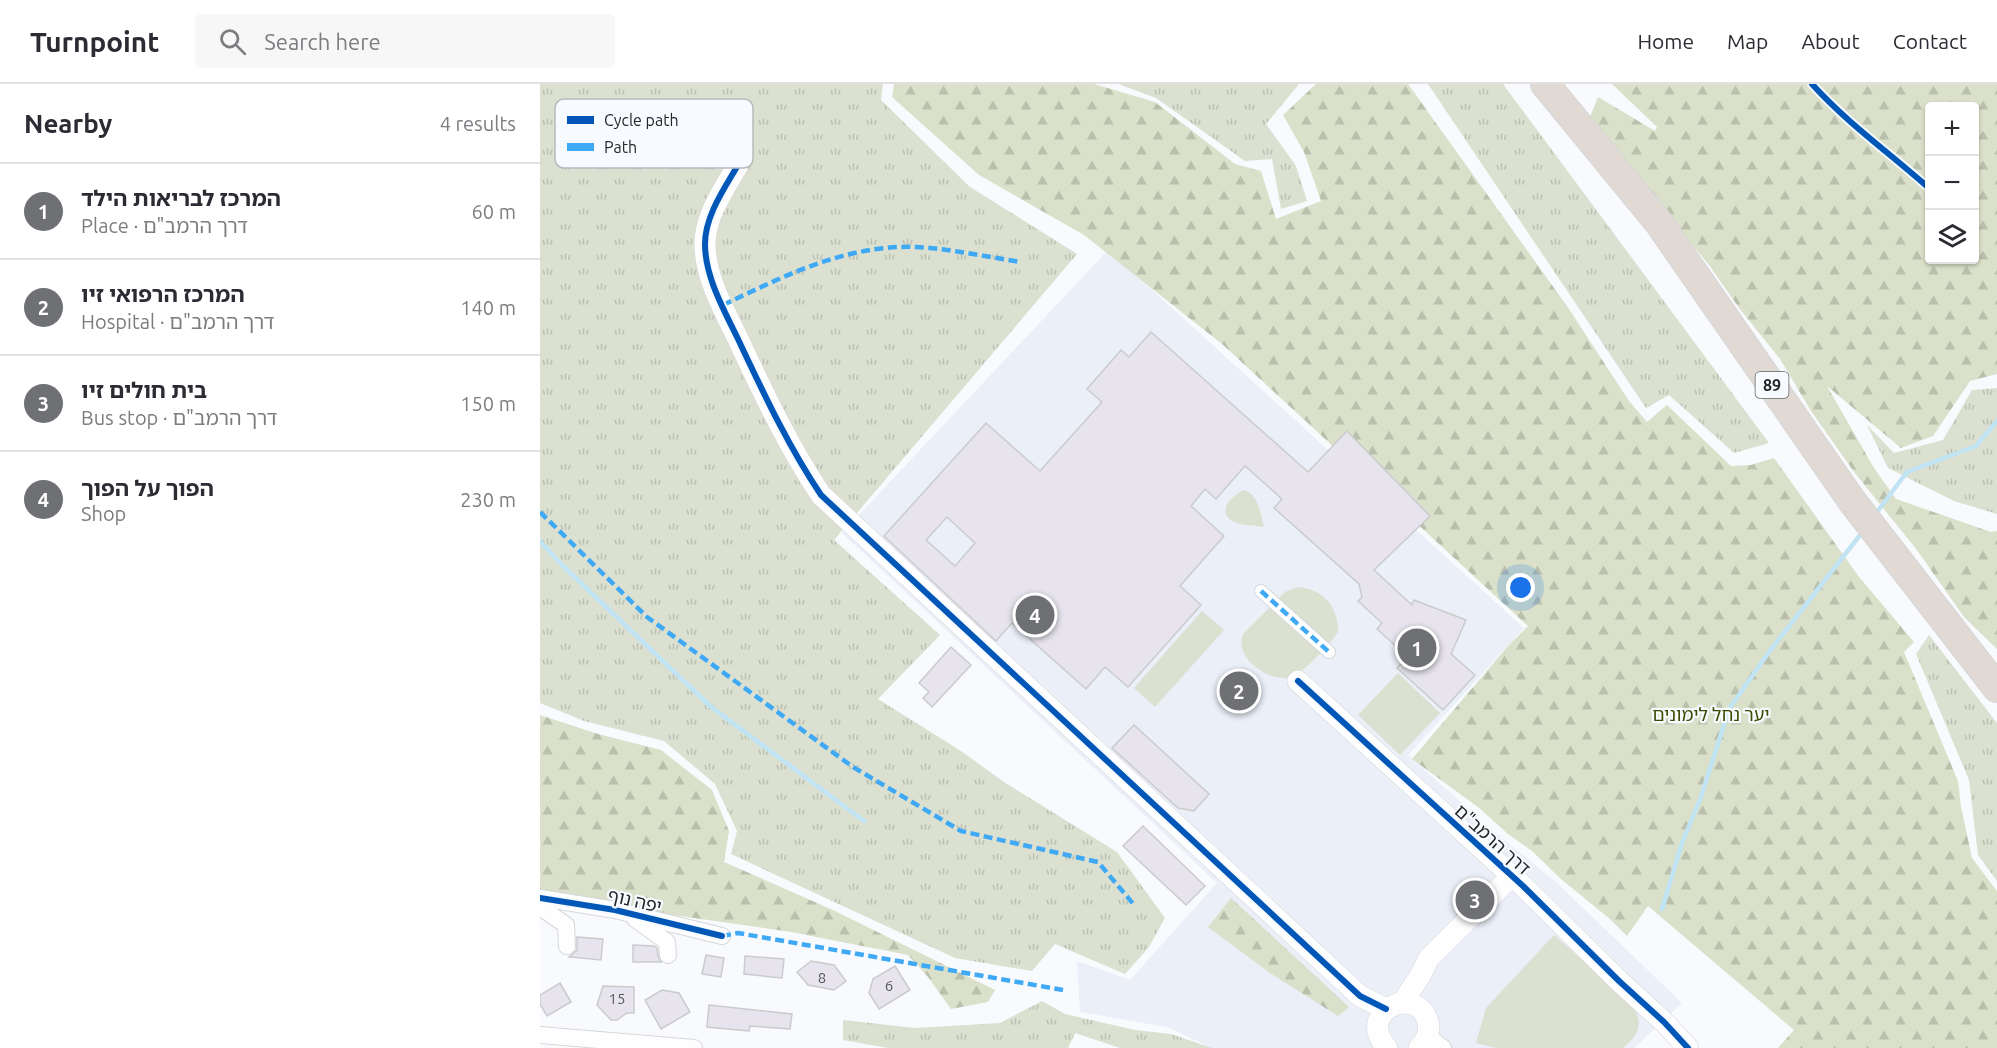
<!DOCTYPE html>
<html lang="en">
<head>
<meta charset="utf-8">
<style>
	body { margin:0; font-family:Ubuntu,"Noto Sans Hebrew",sans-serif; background:#f7f7f7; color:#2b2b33 }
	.controls { position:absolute; right:18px; top:18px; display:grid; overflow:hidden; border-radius:6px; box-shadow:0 2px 4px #0004 }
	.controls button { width:54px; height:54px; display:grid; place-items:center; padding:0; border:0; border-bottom:2px solid #e1e1e2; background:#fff; color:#2b2b33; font:30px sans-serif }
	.you { position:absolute; left:981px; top:504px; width:21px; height:21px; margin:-15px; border:4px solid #fff; border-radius:50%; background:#1a73e8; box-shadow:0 0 0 9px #1a73e833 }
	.badge { display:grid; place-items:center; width:39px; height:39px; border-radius:50%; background:#6e7073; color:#fff; font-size:20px; font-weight:700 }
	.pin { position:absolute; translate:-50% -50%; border:3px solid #fff; box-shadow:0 2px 6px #0006 }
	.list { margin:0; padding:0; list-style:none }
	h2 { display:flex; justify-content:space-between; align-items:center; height:78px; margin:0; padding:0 24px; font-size:26px }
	h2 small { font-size:20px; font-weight:400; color:#7c7c81 }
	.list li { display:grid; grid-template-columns:39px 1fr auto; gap:18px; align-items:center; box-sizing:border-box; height:96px; padding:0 24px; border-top:2px solid #e1e1e2 }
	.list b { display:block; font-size:22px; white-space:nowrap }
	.list p { margin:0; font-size:20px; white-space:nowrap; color:#7c7c81 }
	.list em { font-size:20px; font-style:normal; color:#7c7c81 }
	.icon { flex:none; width:33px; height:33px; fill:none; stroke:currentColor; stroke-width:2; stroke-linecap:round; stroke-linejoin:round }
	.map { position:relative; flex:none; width:1457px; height:964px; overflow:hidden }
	header { display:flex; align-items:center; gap:36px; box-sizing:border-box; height:84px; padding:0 30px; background:#fff; border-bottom:2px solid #e1e1e2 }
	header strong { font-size:28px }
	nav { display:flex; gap:33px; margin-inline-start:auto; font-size:21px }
	.search { width:420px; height:54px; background:#f7f7f7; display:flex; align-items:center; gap:15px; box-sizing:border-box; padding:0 21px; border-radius:6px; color:#7c7c81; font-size:22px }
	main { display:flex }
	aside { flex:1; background:#fff }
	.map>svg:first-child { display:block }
</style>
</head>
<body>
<header>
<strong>Turnpoint</strong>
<div class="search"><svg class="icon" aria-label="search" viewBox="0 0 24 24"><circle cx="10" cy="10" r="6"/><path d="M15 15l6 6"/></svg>Search here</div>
<nav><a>Home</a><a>Map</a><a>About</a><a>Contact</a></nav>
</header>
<main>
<aside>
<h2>Nearby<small>4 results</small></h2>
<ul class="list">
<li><span class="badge">1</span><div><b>המרכז לבריאות הילד</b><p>Place · דרך הרמב&quot;ם</p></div><em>60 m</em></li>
<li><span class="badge">2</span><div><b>המרכז הרפואי זיו</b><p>Hospital · דרך הרמב&quot;ם</p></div><em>140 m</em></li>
<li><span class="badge">3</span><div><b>בית חולים זיו</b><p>Bus stop · דרך הרמב&quot;ם</p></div><em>150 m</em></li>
<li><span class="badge">4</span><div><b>הפוך על הפוך</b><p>Shop</p></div><em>230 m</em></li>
</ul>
</aside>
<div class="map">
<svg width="1457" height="964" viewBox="0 0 1457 964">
	<defs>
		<pattern id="grass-tufts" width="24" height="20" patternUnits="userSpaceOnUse" patternTransform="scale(1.5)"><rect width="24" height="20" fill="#dbe0d1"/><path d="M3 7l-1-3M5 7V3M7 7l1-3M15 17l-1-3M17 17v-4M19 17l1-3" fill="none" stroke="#bcc0b3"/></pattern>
		<pattern id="forest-firs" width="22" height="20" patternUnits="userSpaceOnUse" patternTransform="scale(1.5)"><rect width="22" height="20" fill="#dae0c9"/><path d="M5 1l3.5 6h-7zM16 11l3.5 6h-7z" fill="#bbc0ad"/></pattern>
	</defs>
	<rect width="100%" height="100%" fill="#f8fafd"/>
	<polygon fill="#eaeff8" points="568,166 984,544 868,671 951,745 1018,800 1142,919 1094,964 672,964 627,943 540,928 537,877 590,896 677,799 302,449"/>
	<g fill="url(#grass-tufts)">
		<polygon points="0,0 343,0 341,16 430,103 537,170 294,456 400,551 338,615 421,667 464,698 577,768 625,834 609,863 585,890 515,860 492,887 415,874 191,770 197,747 175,700 124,657 44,637 0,619"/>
		<polygon points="578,0 759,0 726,40 756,82 767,117 741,125 732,75 705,77 616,14"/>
		<polygon points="888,0 963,0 1229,359 1194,369 1129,311 1106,324"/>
		<polygon points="1457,304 1457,430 1414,417 1348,384 1327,341 1354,369 1403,356 1432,306"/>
		<polygon points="1389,551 1457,639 1457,797 1438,771 1429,696 1376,570"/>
		<polygon points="502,917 525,930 595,946 631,950 672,964 580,964 535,949 528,964 348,964 303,956 303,936 375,944 460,939"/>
	</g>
	<g fill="url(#forest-firs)" fill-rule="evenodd">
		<polygon points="354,0 554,0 615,18 695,80 721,87 736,135 781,117 764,68 743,31 776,0 868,0 1027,222 1089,317 1107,338 1127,321 1191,382 1211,381 1234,374 1319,493 1374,558 1364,568 1418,697 1421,723 1432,774 1457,807 1457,964 1238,964 1254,946 1108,822 1087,852 1070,835 1022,796 992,767 968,750 938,723 872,675 968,562 988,542 682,260 544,151 439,91 352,13"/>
		<path d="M1072,0h385v290l-27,7 -37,55 -32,12 -74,-62 47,82 22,31 95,33 6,-1v118l-33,-32 -47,-67 -63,-78 -43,-61 -31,-52 -41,-51 -30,-43 -84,-101 -35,-47 8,-20 57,34 2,-4zM1390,22h44v154h-44z"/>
		<polygon points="0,631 58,650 121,666 172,706 189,747 184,778 293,826 455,906 448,918 411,925 388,893 368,871 251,848 112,828 0,807"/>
		<polygon points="691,814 809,923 798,932 730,889 668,843"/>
	</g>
	<g fill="#dbe0d1">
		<path d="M704,406c15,5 16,23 20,37 -10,-2 -22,-1 -30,-5 -19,-10 -3,-26 10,-32z"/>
		<path d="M757,503c27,2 41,20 41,45 -8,12 -34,41 -48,45 -21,6 -57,-20 -47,-43l42,-42z"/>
		<polygon points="662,527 684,546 615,623 594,604"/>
		<polygon points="858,589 900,629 860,671 818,631"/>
		<path d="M1014,851l76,67c14,19 11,31 -7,46h-127l-20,-5 10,-35z"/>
	</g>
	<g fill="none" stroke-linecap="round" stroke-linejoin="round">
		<g stroke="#c0e4f3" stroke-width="4.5">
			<polyline points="1334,432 1367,388 1436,362 1457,337"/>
			<polyline points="0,457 21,480 170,622 324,737"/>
			<polyline points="1122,825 1142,759 1161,713 1189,625 1229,568 1324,446"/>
		</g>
	</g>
	<g fill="#e7e4ed" stroke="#cacbcd" stroke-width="1.5" fill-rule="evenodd">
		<path d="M611,248l157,140 39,-41 83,85 -56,54 38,35 2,-5 52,20 -15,34 24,21 -32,35 -46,-42 11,-11 -31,-28 5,-6 -24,-22 4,-4 -3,-13 -85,-76 8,-9 -37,-33 -29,33 -11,-10 -14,17 33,30 -44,50 21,19 -73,82 -23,-20 -19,22 -74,-66 -16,18 -112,-105 102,-113 54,48 62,-69 -15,-13 34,-39 8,7zM407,433l28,26 -20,23 -29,-26z"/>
		<polygon points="411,563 431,581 392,623 383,614 389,608 379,599"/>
		<polygon points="594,641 669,710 654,727 638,724 572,664"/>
		<polygon points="603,742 665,802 646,821 583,762"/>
		<polygon points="37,853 63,855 61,876 29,873 37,866"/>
		<polygon points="93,861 114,862 117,864 118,872 121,878 93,878"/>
		<polygon points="166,871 184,874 181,893 162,890"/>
		<polygon points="205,872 244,875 242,894 204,890"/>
		<polygon points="271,877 294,881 306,897 294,906 268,901 257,888"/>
		<polygon points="355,882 370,906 339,925 329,909 333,895"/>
		<polygon points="20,899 31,918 7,932 0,920 0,911"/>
		<polygon points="63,902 94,903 94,929 87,929 77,936 71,936 57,921"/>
		<polygon points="122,906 139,909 150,928 121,945 105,916"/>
		<polygon points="169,921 252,930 250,945 210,942 209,947 167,943"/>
	</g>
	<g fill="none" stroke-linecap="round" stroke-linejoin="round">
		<defs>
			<polyline id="pedestrian" points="721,507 789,568"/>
			<g id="minor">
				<polyline points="0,814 75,826 182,852"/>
				<polyline points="0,823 26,841 27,862"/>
				<polyline points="95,835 127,858 128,871"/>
				<polyline points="0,951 154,964"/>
				<polyline points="888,952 903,964"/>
			</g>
			<g id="tertiary">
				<path d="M198,81c-14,24 -33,51 -33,79 0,33 19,66 33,95 25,53 50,107 83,156l539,501 26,13"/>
				<polyline points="758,597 983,802 1079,897 1124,938 1148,964"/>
				<polyline points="862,919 880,892 889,874 972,792"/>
				<path d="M847,964c-33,-37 31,-65 41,-26 2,10 -2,19 -9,26"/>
			</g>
			<polyline id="trunk" points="1005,0 1119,139 1312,417 1457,604"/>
		</defs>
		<use href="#pedestrian" stroke="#d5d7d9" stroke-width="14"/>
		<use href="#minor" stroke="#d5d7d9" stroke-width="18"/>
		<use href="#tertiary" stroke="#d5d7d9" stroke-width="22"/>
		<use href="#trunk" stroke="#d5d6d7" stroke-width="30"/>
		<use href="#pedestrian" stroke="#fefeff" stroke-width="12"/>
		<use href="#minor" stroke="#fefeff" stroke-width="16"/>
		<use href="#tertiary" stroke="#fefeff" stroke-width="21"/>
		<use href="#trunk" stroke="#e0d9d4" stroke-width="28"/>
		<g stroke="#3fa9f5" stroke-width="4.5" stroke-dasharray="9 4.5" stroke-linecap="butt">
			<path d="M183,221c61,-29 124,-61 194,-58 35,2 70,10 104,15"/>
			<polyline points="0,428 107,533 313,683 421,747 558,778 595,822"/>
			<polyline points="721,507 789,568"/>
			<polyline points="182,852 198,849 523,906"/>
		</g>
		<defs>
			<g id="cycleway">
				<path d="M1272,0c35,39 79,70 118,105"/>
				<path d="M198,81c-14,24 -33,51 -33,79 0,33 19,66 33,95 25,53 50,107 83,156l539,501 26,13"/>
				<polyline points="758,597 983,802 1079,897 1124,938 1148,964"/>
				<polyline points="0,814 75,826 182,852"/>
			</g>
		</defs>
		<use href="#cycleway" stroke="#f7fafe" stroke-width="10"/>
		<use href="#cycleway" stroke="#0057b8" stroke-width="6"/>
	</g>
	<g text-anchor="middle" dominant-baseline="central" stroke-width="4.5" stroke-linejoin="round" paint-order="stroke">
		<g font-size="15" fill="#56565a">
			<text x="282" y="893">8</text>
			<text x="349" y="901">6</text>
			<text x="77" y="914">15</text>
		</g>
		<rect fill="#f7fafe" stroke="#636668" stroke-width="1.5" x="1215.5" y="288" width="33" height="26" rx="4.5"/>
		<g font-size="16" font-weight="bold" fill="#242628">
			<text x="1232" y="301">89</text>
		</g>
		<g font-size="18" fill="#3f4800" stroke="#f7fafe">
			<text x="1171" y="630">יער נחל לימונים</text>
		</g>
		<g font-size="18" fill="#242628" stroke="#f7fafe">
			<text transform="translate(953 755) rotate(42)">דרך הרמב"ם</text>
			<text transform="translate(95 816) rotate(13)">יפה נוף</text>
		</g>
	</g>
	<rect x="15" y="15" width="198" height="69" rx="9" fill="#f7fafe" stroke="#b8babe" stroke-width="1.5"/>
	<rect x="27" y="32" width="27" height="8" fill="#0057b8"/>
	<rect x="27" y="59" width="27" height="8" fill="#3fa9f5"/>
	<g font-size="16" fill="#242628">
		<text x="64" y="42">Cycle path</text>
		<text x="64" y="69">Path</text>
	</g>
</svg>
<div class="controls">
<button>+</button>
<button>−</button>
<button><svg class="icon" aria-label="layers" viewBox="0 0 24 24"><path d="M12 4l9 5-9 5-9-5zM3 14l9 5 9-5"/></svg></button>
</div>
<div class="you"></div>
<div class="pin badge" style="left:877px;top:564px">1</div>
<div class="pin badge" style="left:699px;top:607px">2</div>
<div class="pin badge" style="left:935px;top:816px">3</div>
<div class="pin badge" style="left:495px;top:531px">4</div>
</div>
</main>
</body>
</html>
